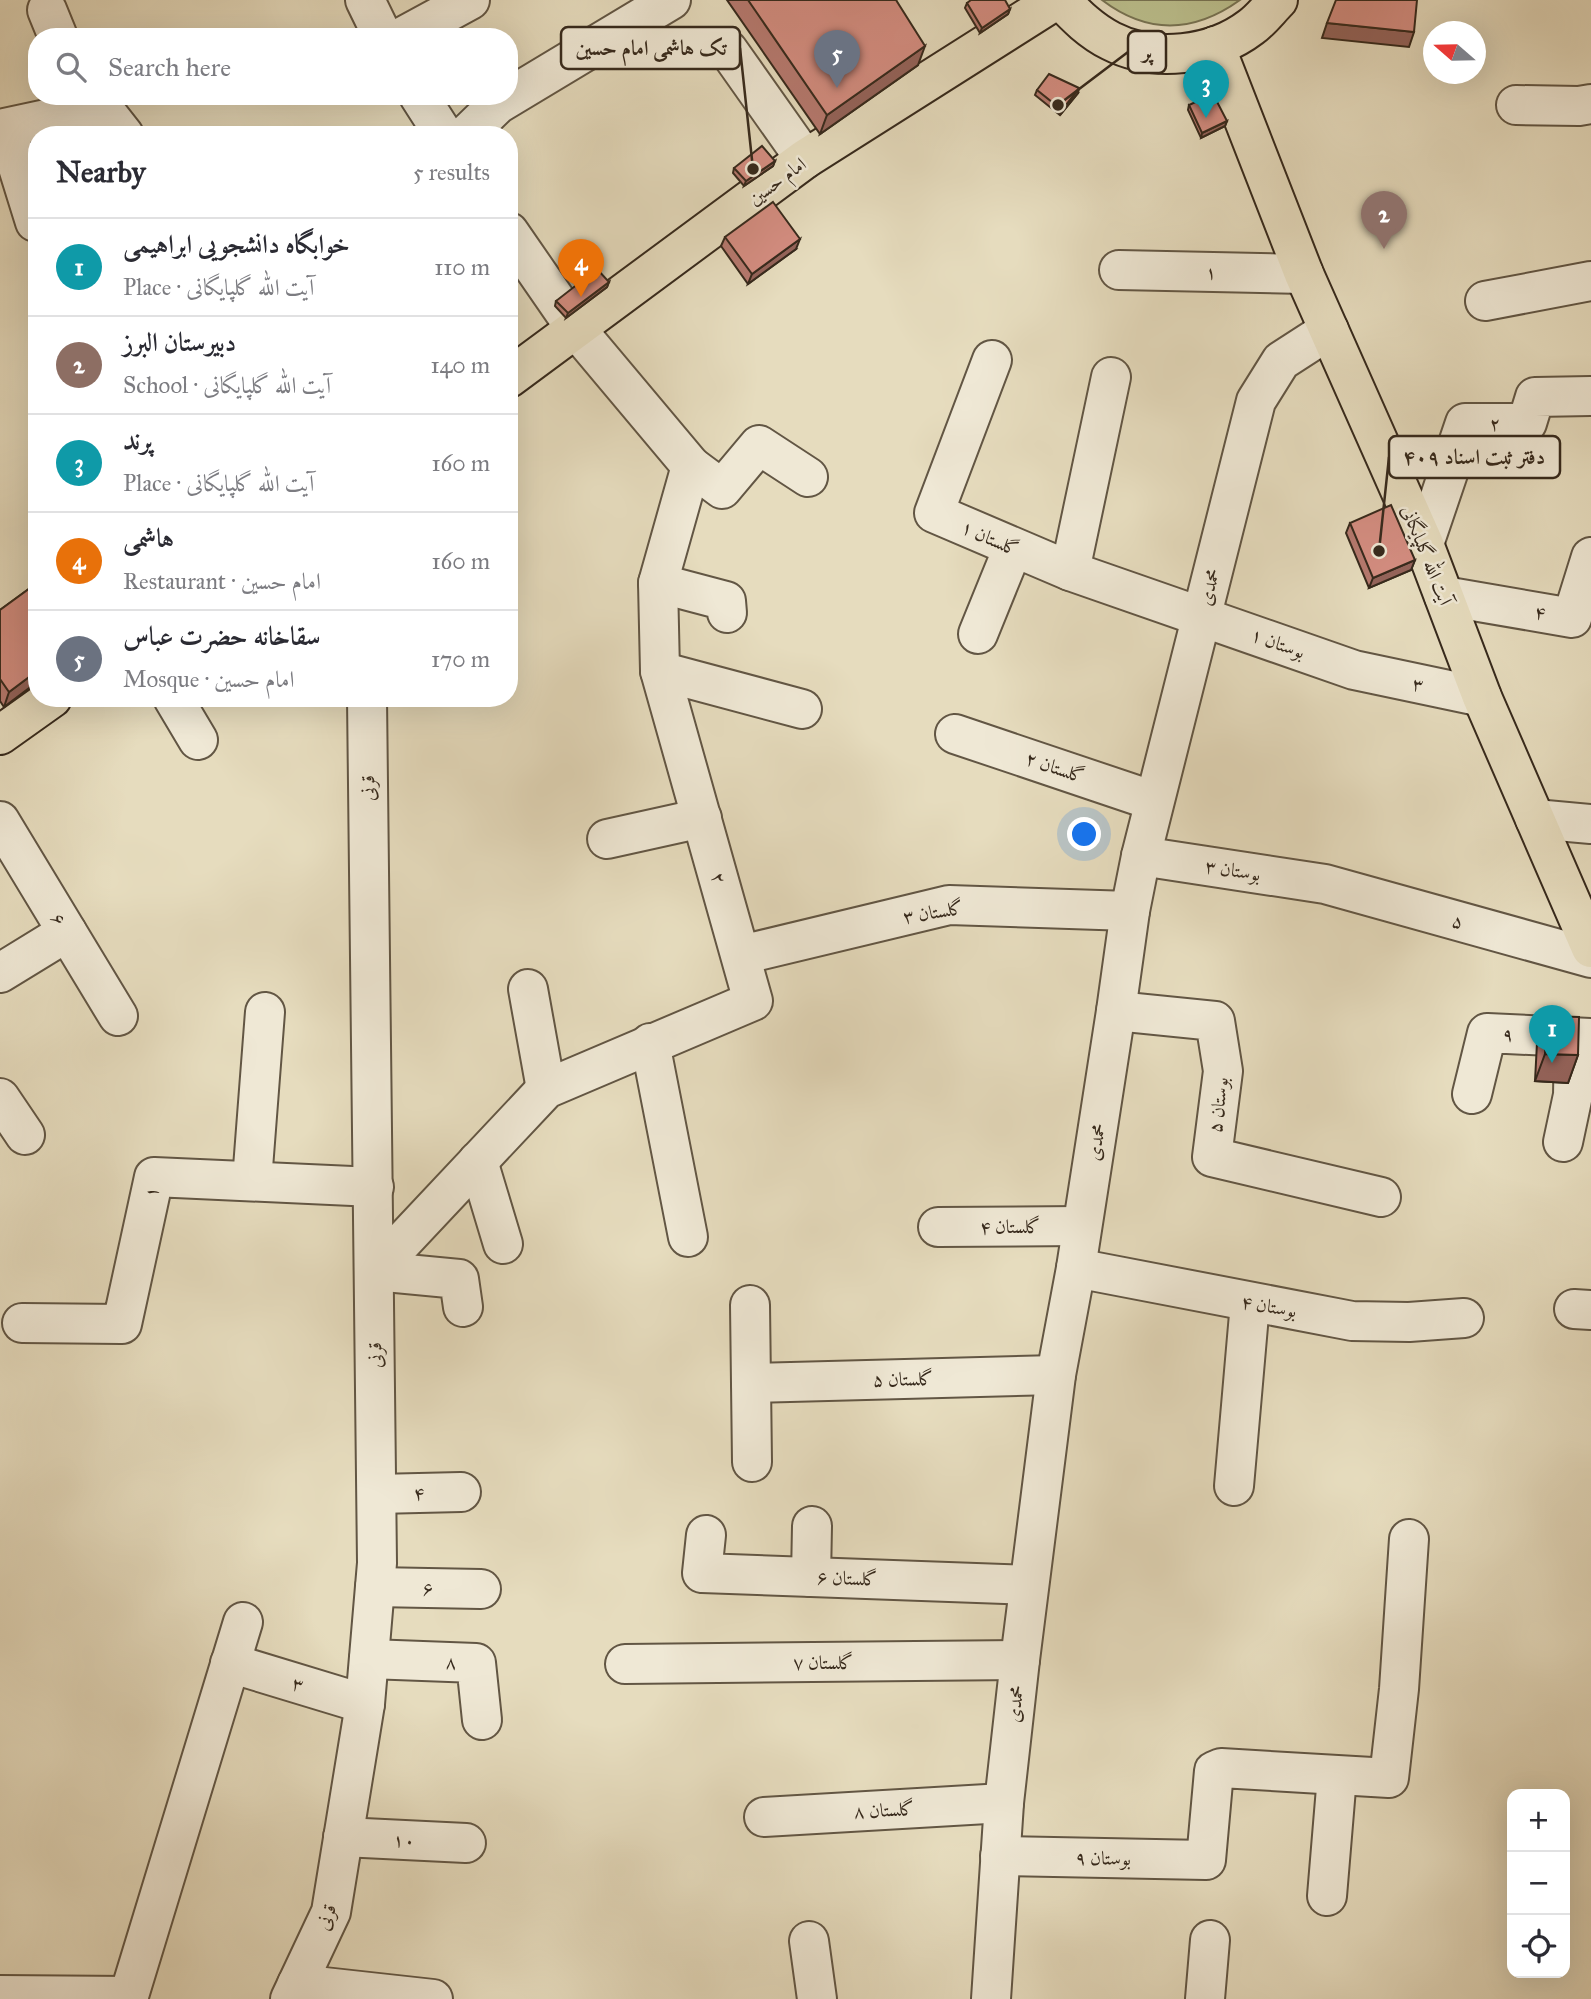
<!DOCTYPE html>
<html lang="en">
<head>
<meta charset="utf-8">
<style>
	body { margin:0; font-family:"IM FELL Great Primer",Amiri,serif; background:#f7f7f7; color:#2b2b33 }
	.controls { position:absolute; right:21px; bottom:21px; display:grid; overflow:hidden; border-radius:14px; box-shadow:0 7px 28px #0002 }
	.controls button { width:63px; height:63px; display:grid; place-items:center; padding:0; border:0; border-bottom:2px solid #e1e1e2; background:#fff; color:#2b2b33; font:35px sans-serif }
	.compass { position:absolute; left:1423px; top:21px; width:63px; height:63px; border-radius:50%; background:#fff; box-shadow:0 7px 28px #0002; rotate:290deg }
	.you { position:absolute; left:1085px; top:835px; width:24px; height:24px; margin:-18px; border:5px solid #fff; border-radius:50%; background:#1a73e8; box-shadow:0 0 0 10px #1a73e833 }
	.badge { display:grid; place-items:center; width:46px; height:46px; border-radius:50%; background:#2563eb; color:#fff; font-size:23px; font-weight:700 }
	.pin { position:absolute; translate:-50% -58px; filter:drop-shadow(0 2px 4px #0008) }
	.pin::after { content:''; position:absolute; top:37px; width:24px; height:21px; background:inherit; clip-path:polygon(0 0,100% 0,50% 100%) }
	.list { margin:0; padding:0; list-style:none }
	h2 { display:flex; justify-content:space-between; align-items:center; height:91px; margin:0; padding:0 28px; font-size:30px }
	h2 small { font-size:23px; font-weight:400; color:#7c7c81 }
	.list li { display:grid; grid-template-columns:46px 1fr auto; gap:21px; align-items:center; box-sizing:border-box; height:98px; padding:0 28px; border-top:2px solid #e1e1e2 }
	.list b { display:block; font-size:26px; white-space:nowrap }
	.list p { margin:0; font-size:23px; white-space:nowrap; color:#7c7c81 }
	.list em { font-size:23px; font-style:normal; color:#7c7c81 }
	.icon { flex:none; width:38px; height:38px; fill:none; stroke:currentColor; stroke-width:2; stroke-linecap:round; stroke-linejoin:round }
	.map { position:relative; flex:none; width:1591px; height:1999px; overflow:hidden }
	.search { position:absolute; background:#fff; box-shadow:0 7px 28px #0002; left:28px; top:28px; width:490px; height:77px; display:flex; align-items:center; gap:18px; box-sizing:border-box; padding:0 24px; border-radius:28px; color:#7c7c81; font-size:26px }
	.panel { position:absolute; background:#fff; box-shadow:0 7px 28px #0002; left:28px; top:126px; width:490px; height:581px; border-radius:28px }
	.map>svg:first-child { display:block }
</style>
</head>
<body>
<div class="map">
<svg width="1591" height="1999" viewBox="0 0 1591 1999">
	<rect width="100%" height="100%" fill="#e6dcbe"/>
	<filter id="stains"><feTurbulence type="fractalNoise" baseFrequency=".00286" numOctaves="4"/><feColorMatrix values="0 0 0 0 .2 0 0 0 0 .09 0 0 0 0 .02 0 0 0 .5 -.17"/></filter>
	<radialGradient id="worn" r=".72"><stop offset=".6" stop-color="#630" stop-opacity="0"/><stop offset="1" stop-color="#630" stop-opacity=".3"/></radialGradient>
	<path fill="#bbbf8d" stroke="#787454" stroke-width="2" d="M1102,0h138c-46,33 -92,35 -138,0z"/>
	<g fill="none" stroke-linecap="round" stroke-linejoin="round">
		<defs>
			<g id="minor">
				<polyline points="365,0 383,37"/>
				<polyline points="47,10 58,37"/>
				<polyline points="402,37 470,0"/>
				<polyline points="728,50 805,159"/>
				<polyline points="419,96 444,135"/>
				<polyline points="1516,105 1579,106 1591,104"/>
				<polyline points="0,129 102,107 124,135"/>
				<polyline points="6,129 35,222"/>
				<polyline points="466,135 498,104 671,0"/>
				<polyline points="1119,270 1304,274"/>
				<polyline points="1485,301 1591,281"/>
				<polyline points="992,360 934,513 1070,571 1354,670 1482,697"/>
				<polyline points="691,466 722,489 759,445 808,477"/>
				<polyline points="1424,544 1465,423 1527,423 1535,397 1591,396"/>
				<polyline points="1070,571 1111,377"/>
				<polyline points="658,583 726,601 727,613"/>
				<polyline points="1444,596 1572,618 1591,557"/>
				<polyline points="978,634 1013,548"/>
				<polyline points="660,671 802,709"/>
				<polyline points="173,698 198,740"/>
				<polyline points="955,734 1154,801"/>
				<polyline points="1535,819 1591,824"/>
				<polyline points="0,821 118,1016"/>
				<polyline points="607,839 702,818"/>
				<polyline points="1141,856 1325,884 1591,958"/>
				<polyline points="741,955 949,905 1130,911"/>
				<polyline points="0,973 67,932"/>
				<polyline points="528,989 546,1089"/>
				<polyline points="1116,1011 1215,1021 1223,1071 1212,1157 1381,1197"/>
				<polyline points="650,1043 688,1237"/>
				<polyline points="1472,1094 1487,1033 1591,1038"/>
				<polyline points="0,1098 25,1135"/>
				<polyline points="1563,1142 1573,1095 1574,1038"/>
				<polyline points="478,1161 503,1244"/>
				<polyline points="252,1181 265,1012"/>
				<polyline points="938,1227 1082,1226"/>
				<polyline points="1076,1268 1352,1321 1409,1322 1464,1318"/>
				<polyline points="375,1271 546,1089 753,1001 660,671 658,583 691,466 576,329 509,232"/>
				<polyline points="375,1271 459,1279 463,1307"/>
				<polyline points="750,1305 752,1462"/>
				<polyline points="1574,1309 1591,1310"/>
				<polyline points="22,1323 122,1324 154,1177 374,1187"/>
				<polyline points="751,1383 1056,1375"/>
				<polyline points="1234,1486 1250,1303"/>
				<polyline points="377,1494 461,1492"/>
				<polyline points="706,1535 702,1573 1029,1585"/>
				<polyline points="811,1577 812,1526"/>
				<polyline points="375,1587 481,1589"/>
				<polyline points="369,1659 476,1663 482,1720"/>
				<polyline points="230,1663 365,1704"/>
				<polyline points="625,1664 1020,1660"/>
				<polyline points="764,1817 1004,1803"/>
				<polyline points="343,1837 466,1843"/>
				<polyline points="1000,1856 1206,1860 1214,1771 1221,1768 1389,1778 1399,1689 1409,1539"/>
				<polyline points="1327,1896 1337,1776"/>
				<polyline points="809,1941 817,1999"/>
				<polyline points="297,1984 433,1999"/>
				<polyline points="0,1995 129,1996"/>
				<polyline points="128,1999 243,1622"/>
				<polyline points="290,1999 331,1912 365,1704 377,1563 367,698"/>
				<polyline points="991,1999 1004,1803 1020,1660 1056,1375 1076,1268 1116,1011 1130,911 1141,856 1256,401 1281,361 1329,330"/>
				<polyline points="1205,1999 1210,1940"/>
			</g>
			<g id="major">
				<path d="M1061,0c15,16 30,31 50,41 43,22 102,15 140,-14 10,-7 18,-18 27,-27"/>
				<polyline points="1215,46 1304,274 1424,544 1482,697 1591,948"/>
				<polyline points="509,378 805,159 1056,0"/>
				<polyline points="0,735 52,698"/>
			</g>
		</defs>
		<use href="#minor" stroke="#625644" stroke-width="42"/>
		<use href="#major" stroke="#36291c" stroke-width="42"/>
		<use href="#minor" stroke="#efe8d5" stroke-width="38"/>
		<use href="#major" stroke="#e6dcbe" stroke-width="38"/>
	</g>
	<g fill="#b6796f" stroke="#36291c" stroke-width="2">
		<polygon points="727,0 896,0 918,65 820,134"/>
		<polygon points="967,3 1010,9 1008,14 980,33 965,8"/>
		<polygon points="1037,90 1078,93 1060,115 1035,95"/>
		<polygon points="1189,105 1227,121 1225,126 1201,138 1188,110"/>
		<polygon points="775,161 773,166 744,186 733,173 734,168"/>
		<polygon points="725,237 796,249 748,284 721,246"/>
		<polygon points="609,282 607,287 566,318 555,306 556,301"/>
		<polygon points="1350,523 1415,560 1411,570 1369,588 1346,533"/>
		<polygon points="37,583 37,682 4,707 0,701 0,610"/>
		<polygon points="1547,1016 1578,1055 1568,1083 1535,1081 1537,1043"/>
	</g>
	<g fill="#94635a" stroke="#36291c" stroke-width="2">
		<polygon points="1010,9 1008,14 980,33 982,28"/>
		<polygon points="1327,23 1414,32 1409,47 1322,38"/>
		<polygon points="925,46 918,65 820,134 827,115"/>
		<polygon points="1079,88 1078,93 1060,115 1062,110"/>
		<polygon points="1227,121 1225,126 1201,138 1202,133"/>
		<polygon points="775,161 773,166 744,186 746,181"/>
		<polygon points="800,239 796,249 748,284 752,274"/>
		<polygon points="609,282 607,287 566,318 568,313"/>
		<polygon points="1415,560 1411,570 1369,588 1373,578"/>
		<polygon points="37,671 37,682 4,707 9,692"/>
		<polygon points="1545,1054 1578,1055 1568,1083 1535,1081"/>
	</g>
	<g fill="#d48d81" stroke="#36291c" stroke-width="2">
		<polygon points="748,0 896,0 925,46 827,115"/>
		<polygon points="971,0 1005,0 1010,9 982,28 967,3"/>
		<polygon points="1336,0 1417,0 1414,32 1327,23"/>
		<polygon points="1049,74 1079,88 1062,110 1037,90"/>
		<polygon points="1213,94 1227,121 1202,133 1189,105"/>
		<polygon points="762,146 775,161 746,181 734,168"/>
		<polygon points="773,202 800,239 752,274 725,237"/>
		<polygon points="597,269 609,282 568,313 556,301"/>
		<polygon points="1391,505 1415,560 1373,578 1350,523"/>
		<polygon points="37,583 37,671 9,692 0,679 0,610"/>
		<polygon points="1547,1016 1579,1017 1578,1055 1545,1054"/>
	</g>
	<g text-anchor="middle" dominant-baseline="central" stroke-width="5" stroke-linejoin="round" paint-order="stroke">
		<g font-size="19" fill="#36291c" stroke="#efe8d5">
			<text transform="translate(777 181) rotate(-36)">امام حسین</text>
			<text transform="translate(1211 272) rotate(1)">۱</text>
			<text x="1495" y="423">۲</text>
			<text transform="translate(990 538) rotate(24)">گلستان ۱</text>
			<text transform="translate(1427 555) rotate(68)">آیت الله گلپایگانی</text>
			<text transform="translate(1209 587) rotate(-76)">محمدی</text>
			<text transform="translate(1540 612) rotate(10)">۴</text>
			<text transform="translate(1278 643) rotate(20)">بوستان ۱</text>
			<text transform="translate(1418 684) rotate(12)">۳</text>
			<text transform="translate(1055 767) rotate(19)">گلستان ۲</text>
			<text transform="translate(368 788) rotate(-91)">قرنی</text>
			<text transform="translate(1233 870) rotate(9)">بوستان ۳</text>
			<text transform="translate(719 878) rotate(74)">۲</text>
			<text transform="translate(933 912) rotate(-9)">گلستان ۳</text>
			<text transform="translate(59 919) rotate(59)">۶</text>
			<text transform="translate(1458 921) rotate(16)">۵</text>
			<text transform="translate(1508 1034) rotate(3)">۹</text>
			<text transform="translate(1218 1105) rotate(-83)">بوستان ۵</text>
			<text transform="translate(1096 1142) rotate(-81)">محمدی</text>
			<text transform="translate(151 1192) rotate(-78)">۱</text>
			<text x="1010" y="1226">گلستان ۴</text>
			<text transform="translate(1269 1306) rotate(10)">بوستان ۴</text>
			<text transform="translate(375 1355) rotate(-91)">قرنی</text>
			<text transform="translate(903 1379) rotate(-1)">گلستان ۵</text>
			<text transform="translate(419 1493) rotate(-1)">۴</text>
			<text transform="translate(847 1578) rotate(2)">گلستان ۶</text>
			<text transform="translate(428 1588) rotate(1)">۶</text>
			<text transform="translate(451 1662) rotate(2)">۸</text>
			<text x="823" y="1662">گلستان ۷</text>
			<text transform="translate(298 1684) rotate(17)">۳</text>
			<text transform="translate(1015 1704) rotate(-84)">محمدی</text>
			<text transform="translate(884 1810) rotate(-3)">گلستان ۸</text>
			<text transform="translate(404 1840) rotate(3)">۱۰</text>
			<text transform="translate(1103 1858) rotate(1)">بوستان ۹</text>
			<text transform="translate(326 1917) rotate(-70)">قرنی</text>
		</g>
	</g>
	<path fill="none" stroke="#36291c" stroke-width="2.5" d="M753 169L740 48M1058 105L1128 52M1379 551L1389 457"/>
	<g fill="#36291c" stroke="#efe8d5" stroke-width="2.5">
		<circle cx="753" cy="169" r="7"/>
		<circle cx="1058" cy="105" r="7"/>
		<circle cx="1379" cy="551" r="7"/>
	</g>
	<g fill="#efe8d5" stroke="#36291c" stroke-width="2.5">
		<rect x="561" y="27" width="179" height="42" rx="7"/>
		<rect x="1128" y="31" width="38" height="42" rx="7"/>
		<rect x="1389" y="436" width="171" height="42" rx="7"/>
	</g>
	<g font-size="21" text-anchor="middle" font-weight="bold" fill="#36291c">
		<text x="651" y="55">تک هاشمی امام حسین</text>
		<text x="1147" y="59">پر</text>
		<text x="1474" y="464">دفتر ثبت اسناد ۴۰۹</text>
	</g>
	<rect width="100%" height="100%" filter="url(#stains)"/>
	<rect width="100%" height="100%" fill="url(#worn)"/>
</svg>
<div class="controls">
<button>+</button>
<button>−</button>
<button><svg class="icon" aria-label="locate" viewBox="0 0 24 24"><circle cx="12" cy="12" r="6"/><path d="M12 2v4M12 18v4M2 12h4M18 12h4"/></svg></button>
</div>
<svg class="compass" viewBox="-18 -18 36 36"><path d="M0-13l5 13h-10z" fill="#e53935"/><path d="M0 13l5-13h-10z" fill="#7c7c81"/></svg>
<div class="you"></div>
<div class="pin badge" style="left:1552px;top:1063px;background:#0f9aa8">1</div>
<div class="pin badge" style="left:1384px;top:249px;background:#8d6e63">2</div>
<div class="pin badge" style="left:1206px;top:118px;background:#0f9aa8">3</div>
<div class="pin badge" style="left:581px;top:297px;background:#e8710a">4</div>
<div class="pin badge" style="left:837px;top:88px;background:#6b7280">5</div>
<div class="search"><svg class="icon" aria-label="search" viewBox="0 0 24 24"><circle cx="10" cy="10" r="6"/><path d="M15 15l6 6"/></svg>Search here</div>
<section class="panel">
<h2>Nearby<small>5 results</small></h2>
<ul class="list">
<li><span class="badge" style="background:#0f9aa8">1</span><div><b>خوابگاه دانشجویی ابراهیمی</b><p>Place · آیت الله گلپایگانی</p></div><em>110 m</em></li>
<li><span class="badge" style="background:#8d6e63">2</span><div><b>دبیرستان البرز</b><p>School · آیت الله گلپایگانی</p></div><em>140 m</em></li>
<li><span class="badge" style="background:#0f9aa8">3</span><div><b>پرند</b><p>Place · آیت الله گلپایگانی</p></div><em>160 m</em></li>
<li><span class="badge" style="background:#e8710a">4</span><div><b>هاشمی</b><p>Restaurant · امام حسین</p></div><em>160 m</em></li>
<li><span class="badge" style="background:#6b7280">5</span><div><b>سقاخانه حضرت عباس</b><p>Mosque · امام حسین</p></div><em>170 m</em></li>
</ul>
</section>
</div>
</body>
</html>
